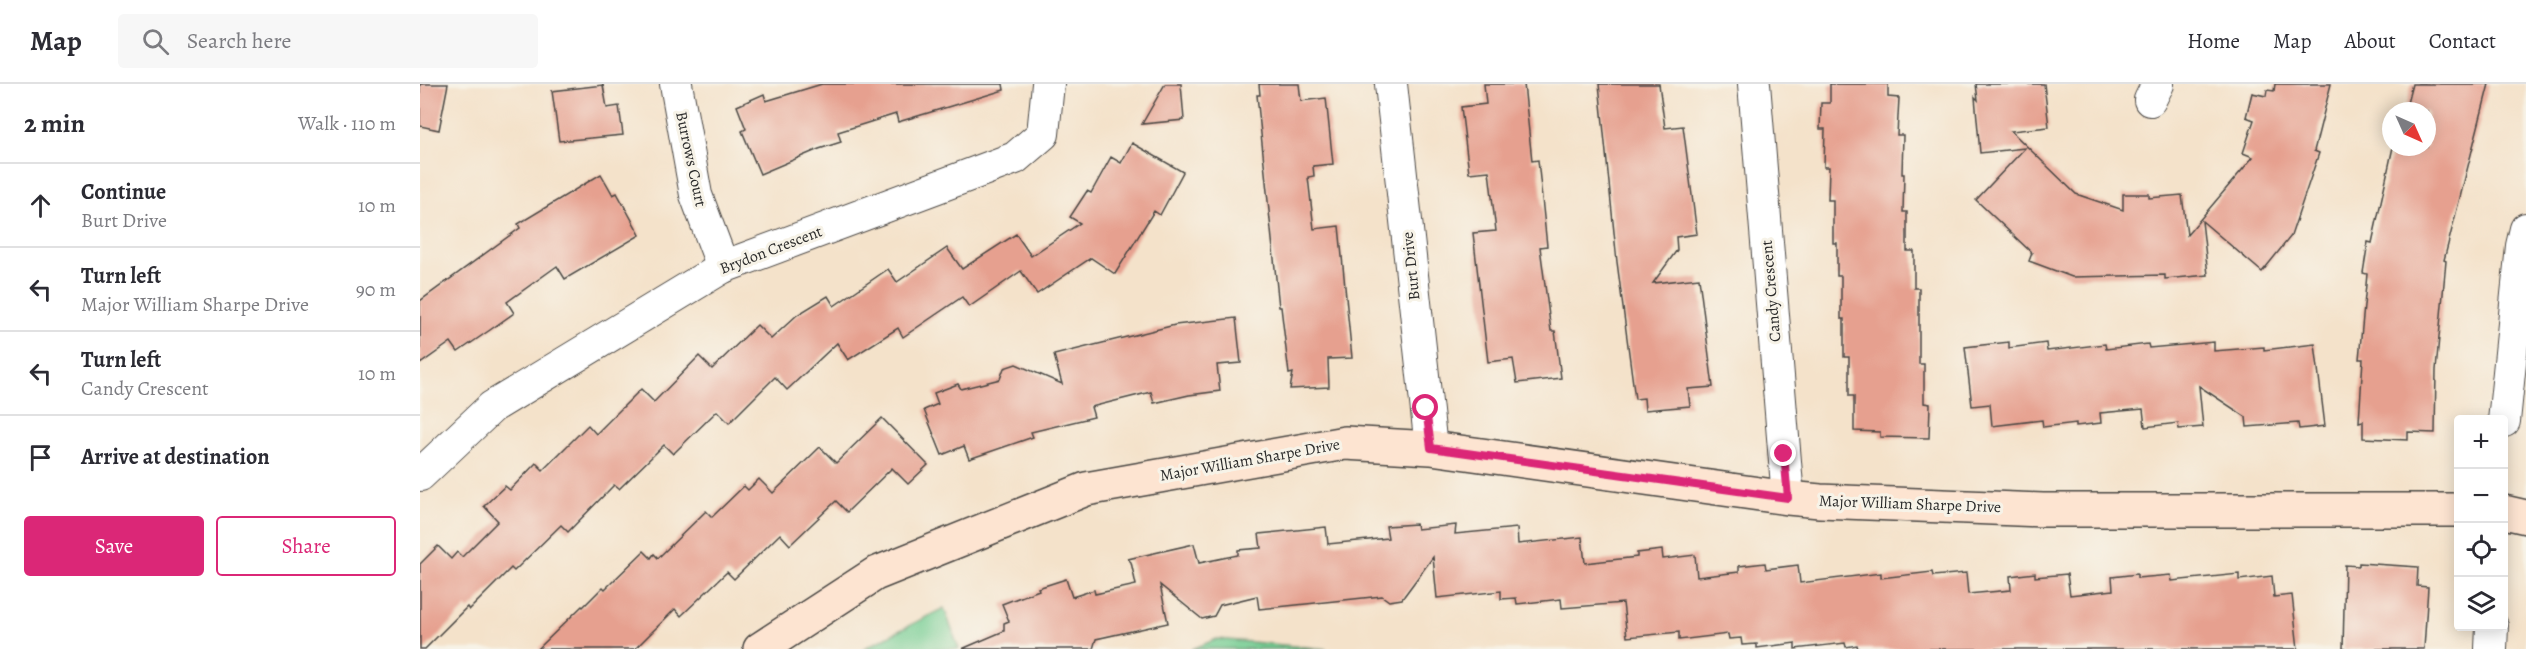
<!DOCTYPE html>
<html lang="en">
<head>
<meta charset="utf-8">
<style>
	body { margin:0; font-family:Alegreya,serif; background:#f7f7f7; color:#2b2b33 }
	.controls { position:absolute; right:18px; bottom:18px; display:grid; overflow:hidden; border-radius:6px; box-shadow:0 3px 15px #0003 }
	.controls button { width:54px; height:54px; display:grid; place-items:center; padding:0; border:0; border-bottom:2px solid #e1e1e2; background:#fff; color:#2b2b33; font:30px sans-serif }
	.compass { position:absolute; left:1962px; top:18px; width:54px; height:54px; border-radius:50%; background:#fff; box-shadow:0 3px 15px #0003; rotate:135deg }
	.stop { position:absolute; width:18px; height:18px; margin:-14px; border:4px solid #db2777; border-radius:50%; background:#fff }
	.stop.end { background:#db2777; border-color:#fff; box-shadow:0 2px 6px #0008 }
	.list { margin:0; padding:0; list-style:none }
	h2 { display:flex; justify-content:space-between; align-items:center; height:78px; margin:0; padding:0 24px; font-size:26px }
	h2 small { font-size:20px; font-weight:400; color:#7c7c81 }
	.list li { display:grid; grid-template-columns:39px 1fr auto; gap:18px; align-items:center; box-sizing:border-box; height:84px; padding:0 24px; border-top:2px solid #e1e1e2 }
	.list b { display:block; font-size:22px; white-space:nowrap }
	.list p { margin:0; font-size:20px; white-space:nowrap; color:#7c7c81 }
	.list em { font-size:20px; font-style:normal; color:#7c7c81 }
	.actions { display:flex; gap:12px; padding:18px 24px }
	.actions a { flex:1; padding:14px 0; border:2px solid #db2777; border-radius:6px; text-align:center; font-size:21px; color:#db2777 }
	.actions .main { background:#db2777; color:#fff }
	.icon { flex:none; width:33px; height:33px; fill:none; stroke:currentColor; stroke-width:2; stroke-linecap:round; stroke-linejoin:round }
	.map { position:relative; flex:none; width:2106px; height:565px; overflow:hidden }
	header { display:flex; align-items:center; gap:36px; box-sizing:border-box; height:84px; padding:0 30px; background:#fff; border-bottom:2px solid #e1e1e2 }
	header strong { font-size:28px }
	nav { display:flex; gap:33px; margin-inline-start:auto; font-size:21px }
	.search { width:420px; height:54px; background:#f7f7f7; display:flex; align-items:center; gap:15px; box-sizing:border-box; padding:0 21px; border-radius:6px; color:#7c7c81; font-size:22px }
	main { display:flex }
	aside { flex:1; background:#fff }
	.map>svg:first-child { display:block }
</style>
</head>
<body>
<header>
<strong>Map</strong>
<div class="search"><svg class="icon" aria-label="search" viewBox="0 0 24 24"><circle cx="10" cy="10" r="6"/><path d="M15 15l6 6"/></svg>Search here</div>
<nav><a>Home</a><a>Map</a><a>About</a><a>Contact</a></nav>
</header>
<main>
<aside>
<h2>2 min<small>Walk · 110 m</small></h2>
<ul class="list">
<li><svg class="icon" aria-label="ahead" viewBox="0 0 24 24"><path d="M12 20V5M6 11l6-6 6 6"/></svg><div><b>Continue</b><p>Burt Drive</p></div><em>10 m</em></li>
<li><svg class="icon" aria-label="left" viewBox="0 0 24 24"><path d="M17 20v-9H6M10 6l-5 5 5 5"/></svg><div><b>Turn left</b><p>Major William Sharpe Drive</p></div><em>90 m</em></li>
<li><svg class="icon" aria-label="left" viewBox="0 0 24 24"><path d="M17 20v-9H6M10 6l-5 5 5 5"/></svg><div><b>Turn left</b><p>Candy Crescent</p></div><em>10 m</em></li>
<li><svg class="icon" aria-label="arrive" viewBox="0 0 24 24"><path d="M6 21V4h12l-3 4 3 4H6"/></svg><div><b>Arrive at destination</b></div></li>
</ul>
<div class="actions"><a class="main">Save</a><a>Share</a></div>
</aside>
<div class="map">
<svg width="2106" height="565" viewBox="0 0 2106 565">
	<rect width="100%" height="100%" fill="#f7f3e8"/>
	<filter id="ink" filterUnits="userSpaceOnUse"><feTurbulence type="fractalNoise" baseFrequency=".0167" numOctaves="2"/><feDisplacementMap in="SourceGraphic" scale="12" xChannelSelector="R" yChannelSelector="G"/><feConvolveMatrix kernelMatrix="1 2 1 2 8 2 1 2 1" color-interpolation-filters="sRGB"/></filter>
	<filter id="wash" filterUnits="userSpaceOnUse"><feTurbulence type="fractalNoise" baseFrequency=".008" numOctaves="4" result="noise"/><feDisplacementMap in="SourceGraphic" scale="24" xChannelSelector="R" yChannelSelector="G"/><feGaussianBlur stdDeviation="1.35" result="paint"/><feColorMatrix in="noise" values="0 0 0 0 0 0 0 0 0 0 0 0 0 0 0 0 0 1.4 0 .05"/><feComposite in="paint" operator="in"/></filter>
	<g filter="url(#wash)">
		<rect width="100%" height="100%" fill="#f4e2ca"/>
		<g fill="#75cd93" stroke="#507c5f" stroke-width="1.5">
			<polygon points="524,524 539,565 443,565"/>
			<polygon points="797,555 907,565 772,565"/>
		</g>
		<g id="blocks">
			<g fill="#e6a08f">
				<polygon points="0,0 28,0 19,46 0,42"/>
				<polygon points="402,0 583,0 584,6 478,38 476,30 418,48 421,58 399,65 340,90 322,47 326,45 317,22 344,10 346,17"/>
				<polygon points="745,0 761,0 764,36 722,40"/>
				<polygon points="839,0 879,0 881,17 906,14 913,80 893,82 894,92 888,93 894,145 919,142 932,274 908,275 909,303 870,305 873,289 869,290 861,223 859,223 837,11 840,11"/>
				<polygon points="1064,0 1104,0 1112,77 1118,76 1127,162 1120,163 1131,247 1135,247 1141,294 1097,299 1093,275 1068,278 1053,149 1076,147 1069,87 1049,89 1041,23 1066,20"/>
				<polygon points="1179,0 1239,0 1245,44 1263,42 1277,150 1256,153 1257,166 1233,199 1279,194 1293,303 1268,305 1270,322 1225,326 1224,314 1215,315 1197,178"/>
				<polygon points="1410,0 1468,0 1468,13 1479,14 1477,51 1483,51 1482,90 1484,90 1483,128 1487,128 1487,167 1494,167 1494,204 1499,204 1499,280 1504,280 1504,319 1510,320 1509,354 1460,353 1460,348 1434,347 1434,312 1429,312 1429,273 1424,273 1424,235 1421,235 1421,192 1417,192 1417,159 1413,159 1413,116 1408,116 1409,83 1404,83 1405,45 1400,45 1401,19 1410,19"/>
				<polygon points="1556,0 1624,0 1629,43 1591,47 1656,110 1703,126 1703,110 1729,110 1729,114 1762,111 1767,151 1833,73 1823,69 1834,36 1826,33 1832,9 1846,12 1847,6 1854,7 1855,0 1911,0 1894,67 1899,69 1871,152 1842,188 1782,137 1788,191 1745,195 1745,191 1652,193 1609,177 1612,169 1556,116 1605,64 1560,69 1555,13 1558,16"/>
				<polygon points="1992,0 2069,0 2024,176 2026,177 2016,286 2015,349 1988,348 1988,356 1943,354 1943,337 1939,338 1943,275 1939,275 1947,190 1943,189 1948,158 1952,159 1973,63 2007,63 2007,27 1985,27"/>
				<polygon points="183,1 187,24 199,22 203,51 139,57 132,7"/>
				<polygon points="712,59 763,88 740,131 734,127 695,190 671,174 617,210 601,187 549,223 542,213 483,253 478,244 428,276 417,259 367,306 355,293 309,339 297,327 253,370 244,361 199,405 194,401 148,448 141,441 94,487 91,484 49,526 47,523 5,565 0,565 0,480 18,462 31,475 37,468 42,473 78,437 64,422 85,402 90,406 116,379 123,386 168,341 176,350 221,305 234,318 279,272 292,285 337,241 351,255 377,231 408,212 414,222 468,185 477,198 527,164 542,185 596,150 611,172 660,139 650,133 667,107 671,109 691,73 701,79"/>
				<polygon points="181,90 193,111 197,109 220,151 145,195 137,182 87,218 94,229 70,246 38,268 31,258 0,280 0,217 100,144 98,140"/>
				<polygon points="816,234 821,279 797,281 800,307 769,311 734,319 731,308 671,323 674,333 611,348 613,353 549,375 544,362 522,371 504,326 518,320 514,309 538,300 541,305 580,295 584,284 596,280 642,300 634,271 755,241"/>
				<polygon points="1589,258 1589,264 1626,259 1627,267 1685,260 1686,265 1728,260 1729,264 1794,258 1794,267 1844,263 1844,266 1895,260 1905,342 1879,345 1878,339 1827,343 1826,333 1779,302 1783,343 1759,345 1758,339 1725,343 1723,325 1680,329 1681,339 1656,342 1656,339 1623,343 1622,336 1572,342 1570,320 1552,322 1545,263"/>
				<polygon points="462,334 508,381 488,400 472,384 427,428 416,417 370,461 360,450 314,495 307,488 261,532 255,525 215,565 118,565 162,522 163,523 183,503 185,505 224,467 231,474 234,470 238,474 286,427 292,433 324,402 328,406 339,395 353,409 400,363 416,379"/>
				<polygon points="996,440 997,445 1036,441 1035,450 1097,444 1098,460 1162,453 1165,479 1217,473 1217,469 1242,466 1243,475 1275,471 1277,493 1319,488 1319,482 1345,479 1346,485 1378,481 1380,499 1461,489 1461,494 1512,488 1513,492 1546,489 1548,510 1591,506 1590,492 1615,489 1615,493 1647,490 1650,511 1693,506 1692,493 1717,490 1717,494 1751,491 1752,497 1819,490 1819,496 1852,492 1854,513 1872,511 1878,565 1438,565 1437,561 1426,563 1425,559 1375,565 1375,559 1337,564 1337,560 1322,561 1321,554 1309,555 1308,550 1259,556 1259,548 1207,553 1203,519 1142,524 1141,515 1097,520 1096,514 1081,515 1081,507 1017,514 1013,473 982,515 969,517 962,512 839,525 837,512 800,521 794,532 782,535 740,501 748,539 676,555 673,565 542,565 584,547 584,539 589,537 582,520 619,506 618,504 646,495 652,513 674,506 675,510 716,501 711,478 708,475 774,460 779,479 818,471 818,466 841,464 839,450 906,443 908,460 968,454 966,442"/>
				<polygon points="1939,479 1998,483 1997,502 2008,503 2004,565 1923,565 1925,481 1939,482"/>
			</g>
		</g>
	</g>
	<g filter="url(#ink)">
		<use href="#blocks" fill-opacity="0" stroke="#494643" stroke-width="1.5"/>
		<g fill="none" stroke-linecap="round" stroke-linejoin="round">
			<defs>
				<g id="street">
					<polyline points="256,0 276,111 303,183"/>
					<polyline points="971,0 1011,364"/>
					<polyline points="1334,0 1368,414"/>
					<polyline points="1730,16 1738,0"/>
					<polyline points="2084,337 2102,162 2106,145"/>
					<polyline points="0,391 72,323 303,183 595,74 623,50 628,0"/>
					<polyline points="2071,565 2072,542"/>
				</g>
				<g id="secondary">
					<polyline points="2084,428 2106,433"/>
					<polyline points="340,565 455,490 666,405 925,359 1011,364 1368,414 1400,417 1623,426 2038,426"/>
				</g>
			</defs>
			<use href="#street" stroke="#494643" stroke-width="34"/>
			<use href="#secondary" stroke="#494643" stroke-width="36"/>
			<use href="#street" stroke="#fff" stroke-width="32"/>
			<use href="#secondary" stroke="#fde4d1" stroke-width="33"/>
		</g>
	</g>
	<g fill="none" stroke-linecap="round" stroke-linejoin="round" filter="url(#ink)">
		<polyline stroke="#db2777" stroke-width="8" points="1006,324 1011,364 1368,414 1364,370"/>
	</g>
	<g text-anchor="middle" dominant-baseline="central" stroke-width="6" stroke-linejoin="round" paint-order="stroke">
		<g font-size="16" fill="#2b2b2b" stroke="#f7f3e8">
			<text transform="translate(271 75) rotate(78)">Burrows Court</text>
			<text transform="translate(351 166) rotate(-21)">Brydon Crescent</text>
			<text transform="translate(991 182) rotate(-96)">Burt Drive</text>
			<text transform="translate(1351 207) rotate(-95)">Candy Crescent</text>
			<text transform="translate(830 376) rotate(-10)">Major William Sharpe Drive</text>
			<text transform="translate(1490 420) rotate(2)">Major William Sharpe Drive</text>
		</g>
	</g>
</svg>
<div class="controls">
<button>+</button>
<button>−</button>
<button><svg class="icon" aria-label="locate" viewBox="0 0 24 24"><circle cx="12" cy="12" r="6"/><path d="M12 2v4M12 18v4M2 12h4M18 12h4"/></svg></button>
<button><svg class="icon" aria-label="layers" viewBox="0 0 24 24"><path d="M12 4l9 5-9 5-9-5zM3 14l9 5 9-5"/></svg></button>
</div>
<svg class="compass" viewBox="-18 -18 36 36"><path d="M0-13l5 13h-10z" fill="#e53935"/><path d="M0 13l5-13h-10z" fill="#7c7c81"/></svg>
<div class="stop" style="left:1006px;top:324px"></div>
<div class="stop end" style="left:1364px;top:370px"></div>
</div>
</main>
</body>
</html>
